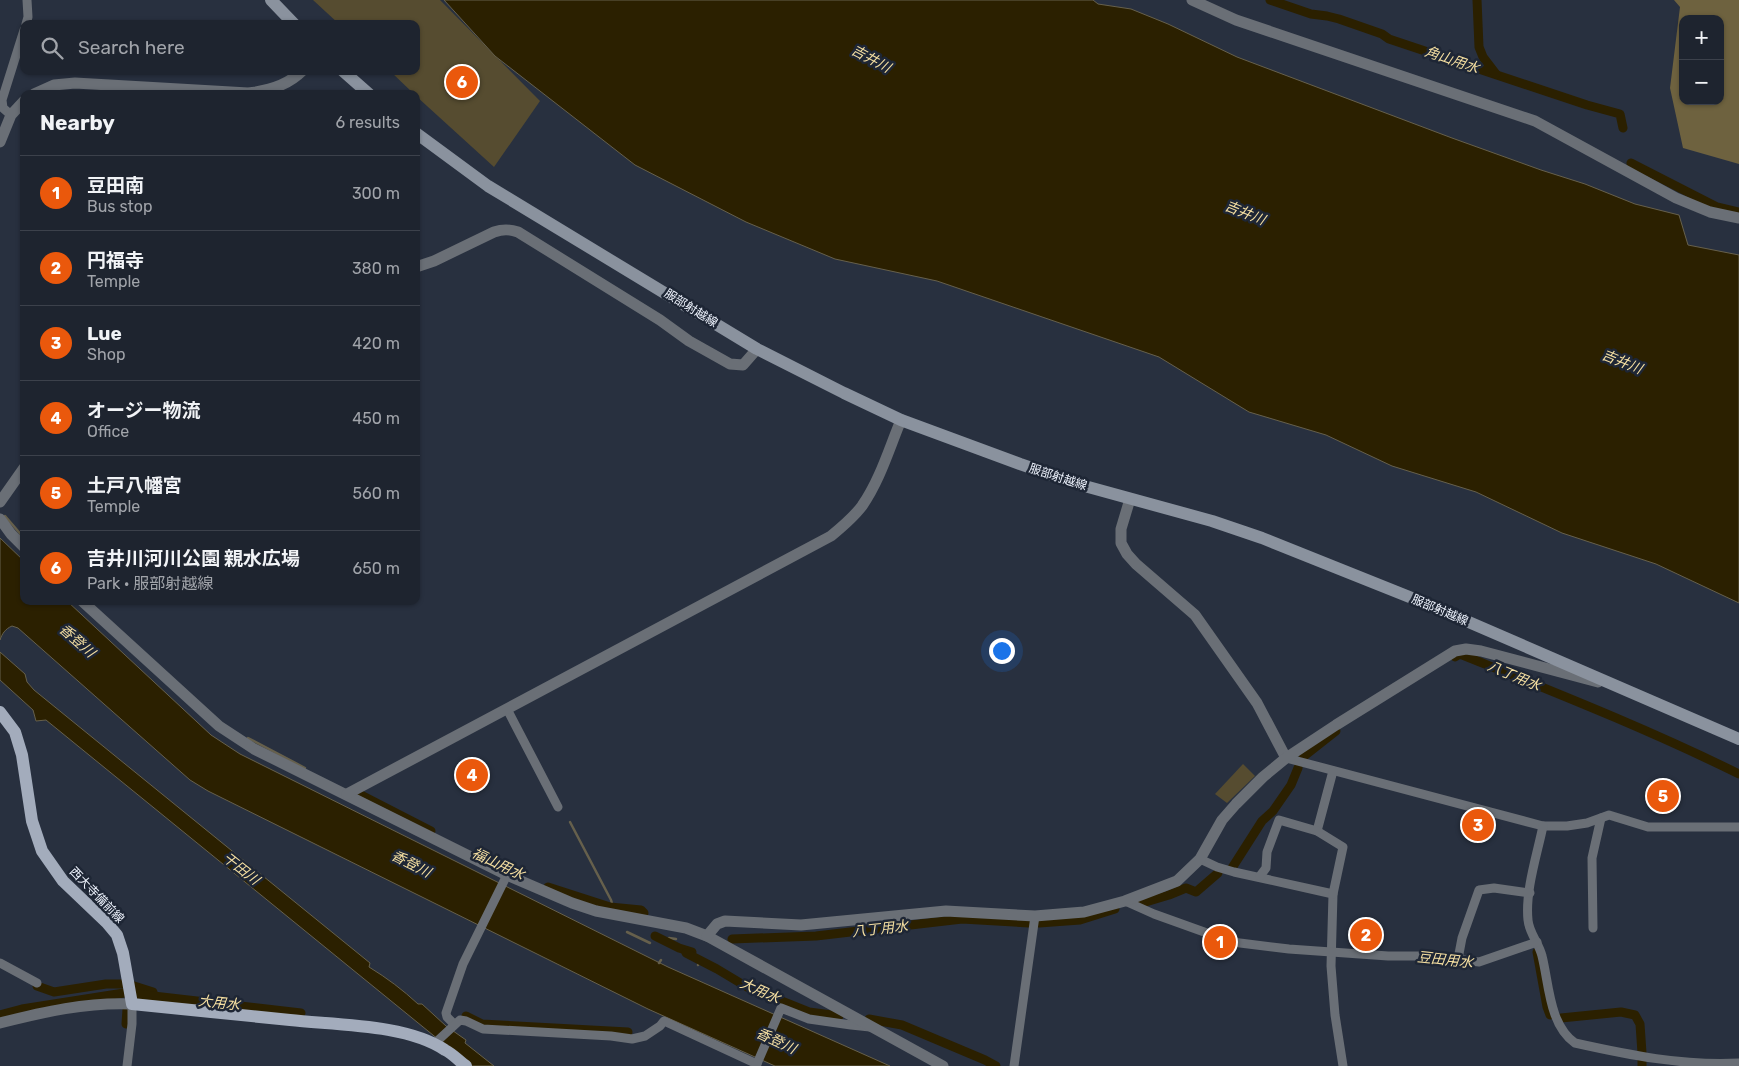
<!DOCTYPE html>
<html lang="en">
<head>
<meta charset="utf-8">
<style>
	body { margin:0; font-family:Rubik,"Noto Sans JP",sans-serif; background:#262c37; color:#f1f3f6 }
	.controls { position:absolute; right:15px; top:15px; display:grid; overflow:hidden; border-radius:10px; box-shadow:0 1px 4px #0004 }
	.controls button { width:45px; height:45px; display:grid; place-items:center; padding:0; border:0; border-bottom:1px solid #3c414b; background:#1e242f; color:#f1f3f6; font:25px sans-serif }
	.you { position:absolute; left:1001px; top:650px; width:18px; height:18px; margin:-12px; border:4px solid #fff; border-radius:50%; background:#1a73e8; box-shadow:0 0 0 8px #1a73e833 }
	.badge { display:grid; place-items:center; width:32px; height:32px; border-radius:50%; background:#ea580c; color:#fff; font-size:16px; font-weight:700 }
	.pin { position:absolute; translate:-50% -50%; border:2px solid #fff; box-shadow:0 1px 5px #0006 }
	.list { margin:0; padding:0; list-style:none }
	h2 { display:flex; justify-content:space-between; align-items:center; height:65px; margin:0; padding:0 20px; font-size:21px }
	h2 small { font-size:16px; font-weight:400; color:#a1a4aa }
	.list li { display:grid; grid-template-columns:32px 1fr auto; gap:15px; align-items:center; box-sizing:border-box; height:75px; padding:0 20px; border-top:1px solid #3c414b }
	.list b { display:block; font-size:19px; white-space:nowrap }
	.list p { margin:0; font-size:16px; white-space:nowrap; color:#a1a4aa }
	.list em { font-size:16px; font-style:normal; color:#a1a4aa }
	.icon { flex:none; width:28px; height:28px; fill:none; stroke:currentColor; stroke-width:2; stroke-linecap:round; stroke-linejoin:round }
	.map { position:relative; flex:none; width:1739px; height:1066px; overflow:hidden }
	.search { position:absolute; background:#1e242f; box-shadow:0 1px 4px #0004; left:20px; top:20px; width:400px; height:55px; display:flex; align-items:center; gap:12px; box-sizing:border-box; padding:0 18px; border-radius:10px; color:#a1a4aa; font-size:19px }
	.panel { position:absolute; background:#1e242f; box-shadow:0 1px 4px #0004; left:20px; top:90px; width:400px; height:515px; border-radius:10px }
	.map>svg:first-child { display:block }
</style>
</head>
<body>
<div class="map">
<svg width="1739" height="1066" viewBox="0 0 1739 1066">
	<rect width="100%" height="100%" fill="#28303f"/>
	<g fill="#564c30">
		<polygon points="313,0 440,0 540,101 494,167 416,96 416,94 414,94 390,71 416,71 416,24 339,24"/>
		<polygon points="1243,764 1255,776 1227,803 1215,794"/>
	</g>
	<path fill="#6e623f" fill-rule="evenodd" d="M1674,0h65v164l-56,-16 -13,-60 10,-81zM1683,19h37v82h-37z"/>
	<g fill="#2b2000" stroke="#66604c">
		<polygon points="444,0 1093,0 1098,4 1131,9 1168,24 1237,57 1452,138 1541,170 1585,184 1635,204 1679,215 1688,245 1739,255 1739,603 1656,564 1562,533 1476,492 1392,466 1326,435 1249,412 1159,357 937,281 835,259 746,222 635,165 495,56"/>
		<path d="M0,538l24,23v40h43l144,134 29,19 428,213 222,99h-115l-127,-57 -440,-218 -18,-11 -172,-152 -6,-2c-7,3 -10,8 -12,14z"/>
		<path d="M0,652l25,22 2,8 7,8 336,273 -1,4c18,11 34,23 49,37h4l24,22 20,14 -1,3 29,23h-23l-425,-346 -10,1 -3,-11 -33,-30z"/>
	</g>
	<g fill="none" stroke-linecap="round" stroke-linejoin="round">
		<g stroke="#66604c" stroke-width="2.5">
			<polyline points="5,516 24,538"/>
			<polyline points="248,738 305,768"/>
			<polyline points="570,822 611,900 614,910"/>
			<polyline points="627,932 650,943"/>
			<polyline points="668,939 669,938 676,939"/>
			<polyline points="659,963 661,960"/>
			<polyline points="698,965 700,960"/>
		</g>
		<g stroke="#2b2000" stroke-width="9">
			<polyline points="1270,0 1311,14 1327,16 1339,19 1382,34 1389,39 1587,105 1620,114 1623,128"/>
			<polyline points="1477,0 1479,47 1483,57 1496,74"/>
			<polyline points="1631,163 1717,207 1739,212"/>
			<path d="M1455,657l5,-3c94,38 188,75 279,120"/>
			<polyline points="1303,757 1336,731"/>
			<polyline points="359,794 431,831"/>
			<polyline points="1232,868 1262,821 1273,811 1291,785 1298,768"/>
			<polyline points="548,887 610,907 641,910 644,913"/>
			<polyline points="1139,904 1169,895 1186,888 1196,892 1218,873"/>
			<polyline points="1039,923 1080,920 1115,909"/>
			<polyline points="655,936 679,948 692,952"/>
			<polyline points="732,939 816,936 962,919 1029,923"/>
			<polyline points="1537,952 1547,1007 1550,1015"/>
			<polyline points="686,953 717,969 747,987 809,1012 839,1016"/>
			<polyline points="131,985 153,992"/>
			<polyline points="37,986 54,992 106,984 123,984"/>
			<polyline points="136,994 301,1013"/>
			<polyline points="0,1015 22,1009 124,993"/>
			<polyline points="466,1016 482,1024 628,1032"/>
			<polyline points="1561,1018 1621,1012 1635,1015 1640,1024 1642,1053"/>
			<polyline points="869,1019 902,1025 985,1060 996,1066"/>
			<polyline points="126,1024 127,1009"/>
			<polyline points="1642,1066 1642,1060"/>
		</g>
		<g stroke="#6a6f76" stroke-width="9">
			<polyline points="26,24 28,17 27,0"/>
			<polyline points="11,115 3,108 2,100 24,30"/>
			<polyline points="507,709 558,807"/>
			<polyline points="1286,758 1543,826 1567,826 1587,823 1609,815 1648,827 1739,827"/>
			<path d="M1543,826c-6,29 -18,65 -15,94 1,13 11,23 14,36 7,27 7,69 33,87 54,12 108,23 164,20"/>
			<polyline points="1317,831 1333,771"/>
			<polyline points="1200,859 1217,867 1234,872 1333,894 1331,966 1335,1015 1343,1066"/>
			<polyline points="1260,876 1266,868 1267,852 1279,820 1317,831 1343,847 1333,894"/>
			<polyline points="1125,901 1154,914 1232,942 1289,949 1388,956 1432,956 1479,962 1537,942"/>
			<polyline points="1593,928 1592,858 1601,818"/>
			<polyline points="1458,959 1462,938 1479,890 1494,888 1530,893"/>
			<polyline points="0,963 37,983"/>
			<polyline points="454,1024 447,1017 446,1013 463,964 507,875"/>
			<polyline points="434,1044 460,1020 466,1021 483,1029 611,1036 632,1039 645,1036 660,1026 664,1021 757,1064"/>
			<polyline points="127,1066 132,1024 132,1004"/>
			<polyline points="756,1066 781,1008 809,1019 851,1025 870,1027"/>
			<polyline points="1014,1066 1035,916"/>
		</g>
		<g stroke="#6a6f76" stroke-width="11">
			<polyline points="1192,0 1236,20 1535,121 1676,198 1710,212 1739,218"/>
			<path d="M34,94l20,-9 21,-2 173,10c20,-2 39,-7 54,-22"/>
			<polyline points="0,142 11,115 24,101"/>
			<path d="M416,267l18,-6 60,-29c9,-3 15,-3 24,0l142,88 29,21 41,23 13,1 14,-16"/>
			<polyline points="1130,499 1121,529 1121,543 1127,554 1136,564 1195,615 1257,703 1286,758"/>
			<polyline points="0,502 24,468"/>
			<polyline points="0,519 11,534 24,547"/>
			<polyline points="82,601 219,726 254,749 507,875 572,903 596,911 686,928 707,936 943,1066"/>
			<path d="M347,794l484,-258c11,-9 22,-18 31,-30 18,-26 27,-57 39,-86"/>
			<polyline points="707,936 717,924 725,921 801,925 946,911 1035,916 1084,912 1125,901 1177,881 1200,859 1222,820 1236,804 1263,777 1286,758 1336,725 1455,651 1466,649 1481,651 1598,682"/>
			<path d="M0,1023c43,-11 87,-21 132,-19"/>
		</g>
		<g stroke="#8a929e" stroke-width="12">
			<polyline points="271,0 294,24"/>
			<polyline points="343,71 369,94"/>
			<polyline points="416,133 488,186 757,349 844,393 901,420 1020,464 1081,485 1212,521 1262,538 1427,604 1739,739"/>
		</g>
		<path stroke="#a3acbc" stroke-width="12" d="M0,712l15,20 7,23 10,66 10,30 21,30 44,42 10,12 6,18 9,51c53,5 105,11 158,16 45,5 117,4 155,30 8,4 14,11 21,16"/>
	</g>
	<g text-anchor="middle" dominant-baseline="central" stroke-width="5" stroke-linejoin="round" paint-order="stroke">
		<g font-size="12" fill="#eff4fe" stroke="#1e2635">
			<text transform="translate(691 308) rotate(32)">服部射越線</text>
			<text transform="translate(1058 477) rotate(18)">服部射越線</text>
			<text transform="translate(1440 610) rotate(23)">服部射越線</text>
			<text transform="translate(97 895) rotate(46)">西大寺備前線</text>
		</g>
		<g font-size="14" font-style="italic" fill="#f5dfa1" stroke="#1e2635">
			<text transform="translate(871 59) rotate(28)">吉井川</text>
			<text transform="translate(1452 60) rotate(19)">角山用水</text>
			<text transform="translate(1245 213) rotate(22)">吉井川</text>
			<text transform="translate(1622 362) rotate(22)">吉井川</text>
			<text transform="translate(77 641) rotate(41)">香登川</text>
			<text transform="translate(1514 676) rotate(23)">八丁用水</text>
			<text transform="translate(411 864) rotate(27)">香登川</text>
			<text transform="translate(498 864) rotate(25)">福山用水</text>
			<text transform="translate(241 869) rotate(38)">干田川</text>
			<text transform="translate(880 929) rotate(-6)">八丁用水</text>
			<text transform="translate(1445 960) rotate(6)">豆田用水</text>
			<text transform="translate(760 991) rotate(24)">大用水</text>
			<text transform="translate(219 1003) rotate(6)">大用水</text>
			<text transform="translate(776 1041) rotate(25)">香登川</text>
		</g>
	</g>
</svg>
<div class="controls">
<button>+</button>
<button>−</button>
</div>
<div class="you"></div>
<div class="pin badge" style="left:1220px;top:942px">1</div>
<div class="pin badge" style="left:1366px;top:935px">2</div>
<div class="pin badge" style="left:1478px;top:825px">3</div>
<div class="pin badge" style="left:472px;top:775px">4</div>
<div class="pin badge" style="left:1663px;top:796px">5</div>
<div class="pin badge" style="left:462px;top:82px">6</div>
<div class="search"><svg class="icon" aria-label="search" viewBox="0 0 24 24"><circle cx="10" cy="10" r="6"/><path d="M15 15l6 6"/></svg>Search here</div>
<section class="panel">
<h2>Nearby<small>6 results</small></h2>
<ul class="list">
<li><span class="badge">1</span><div><b>豆田南</b><p>Bus stop</p></div><em>300 m</em></li>
<li><span class="badge">2</span><div><b>円福寺</b><p>Temple</p></div><em>380 m</em></li>
<li><span class="badge">3</span><div><b>Lue</b><p>Shop</p></div><em>420 m</em></li>
<li><span class="badge">4</span><div><b>オージー物流</b><p>Office</p></div><em>450 m</em></li>
<li><span class="badge">5</span><div><b>土戸八幡宮</b><p>Temple</p></div><em>560 m</em></li>
<li><span class="badge">6</span><div><b>吉井川河川公園 親水広場</b><p>Park · 服部射越線</p></div><em>650 m</em></li>
</ul>
</section>
</div>
</body>
</html>
